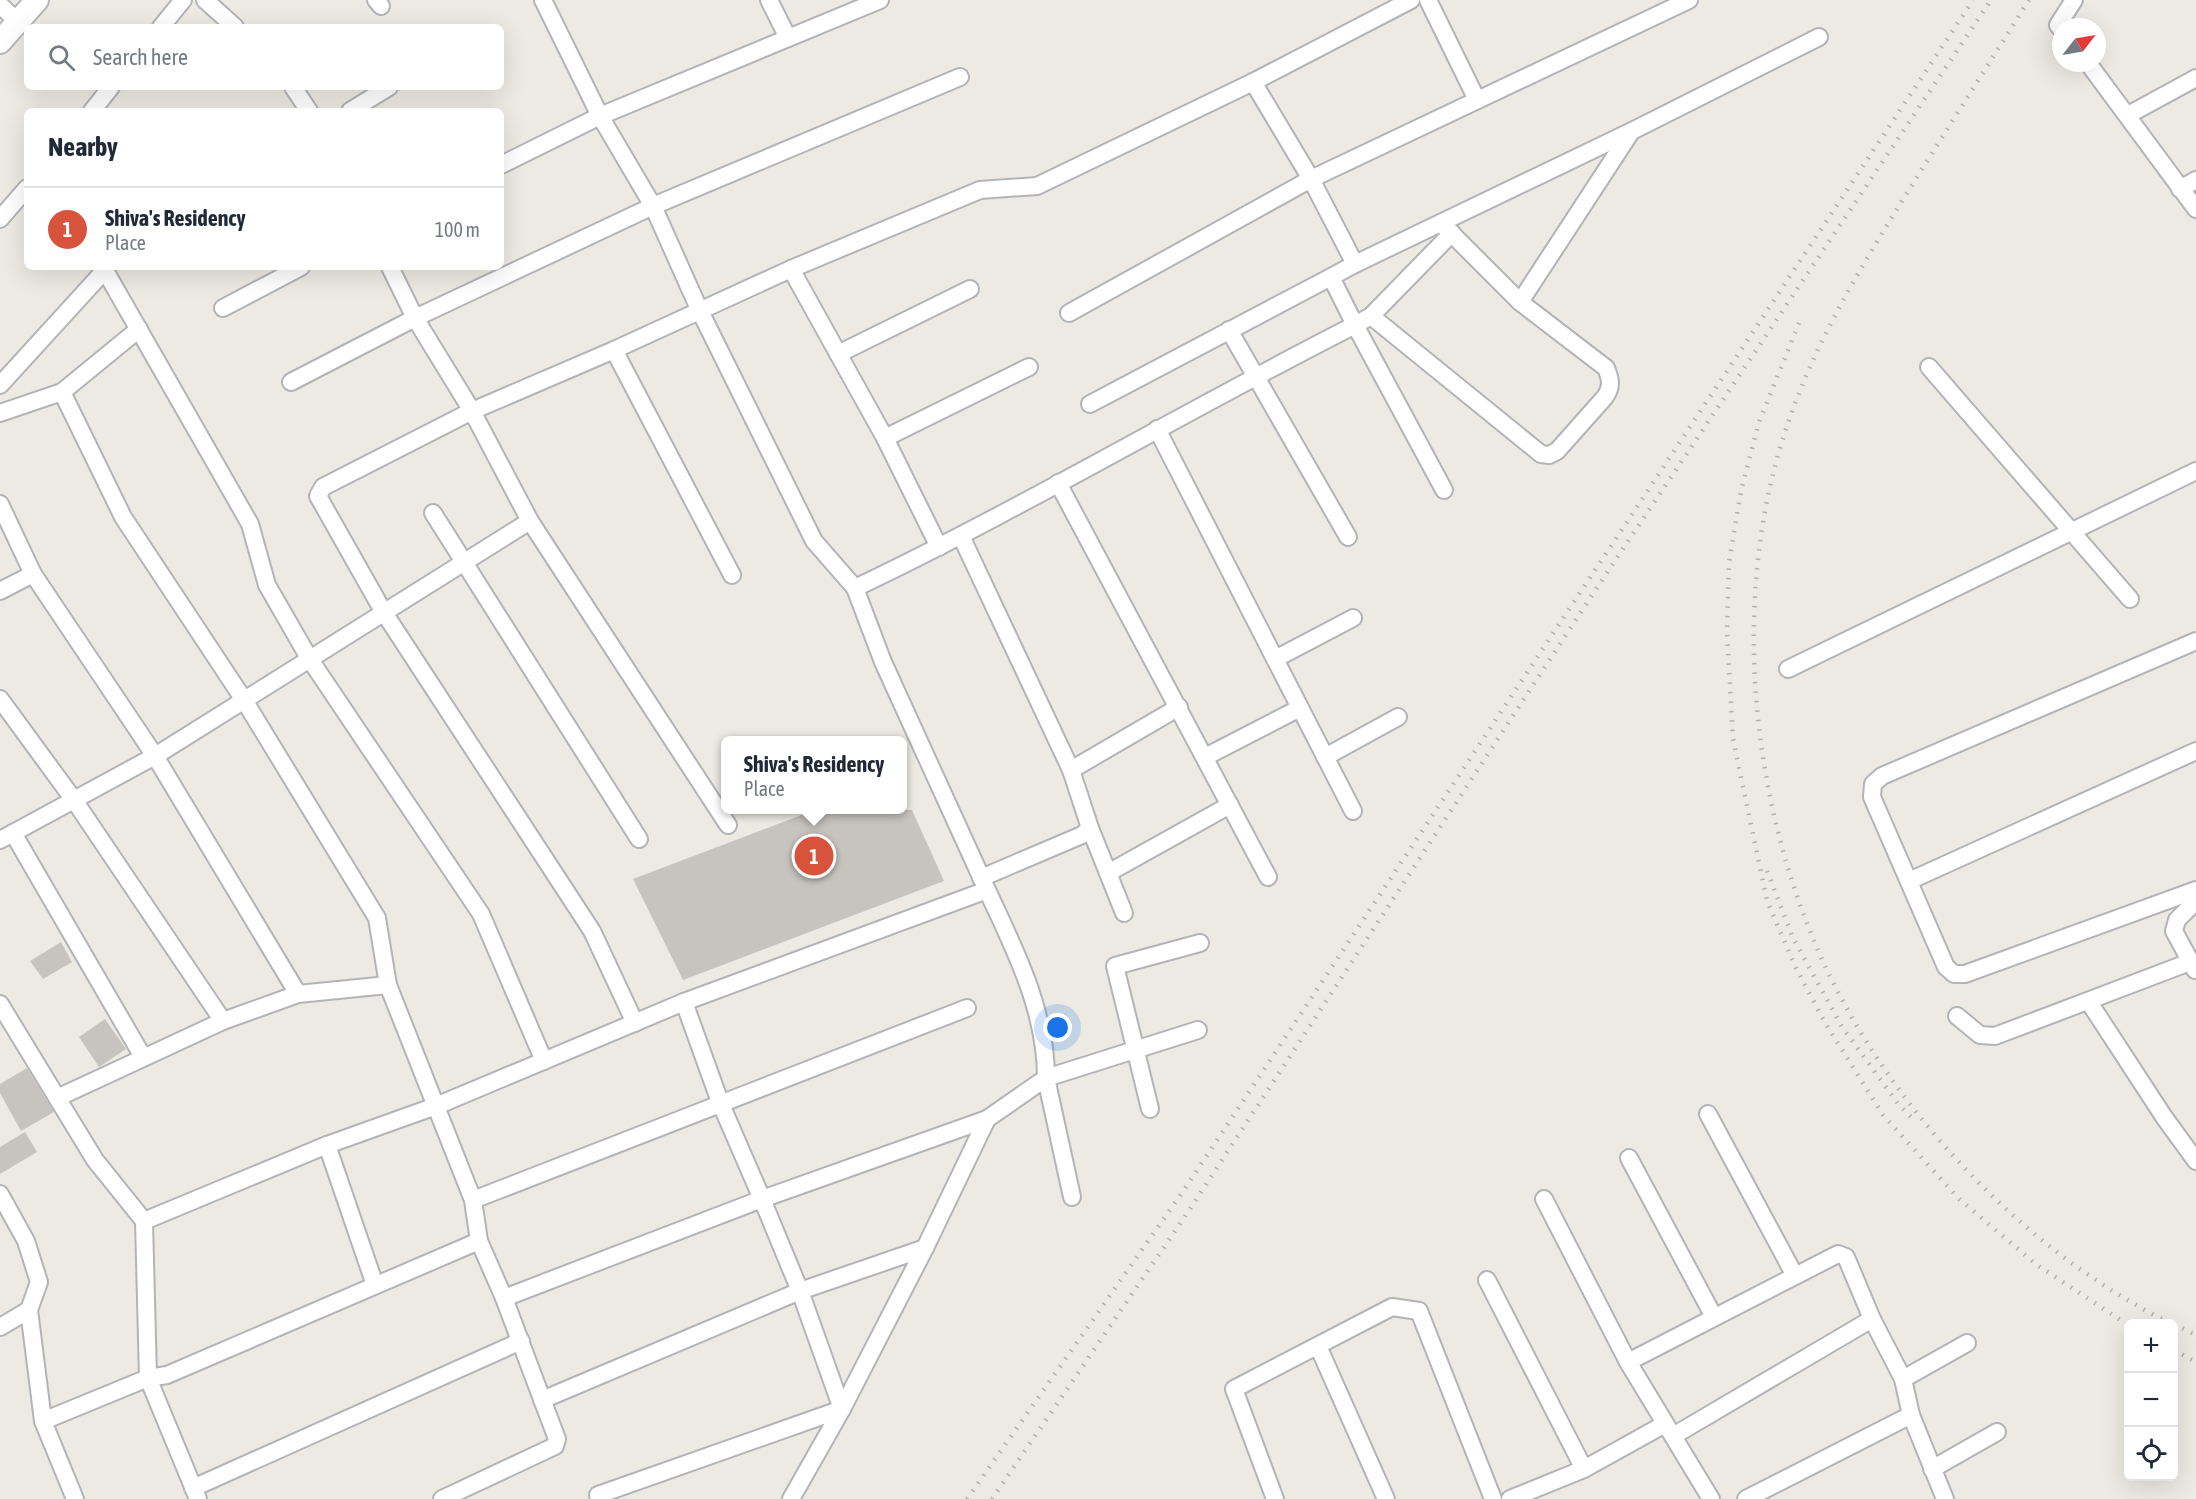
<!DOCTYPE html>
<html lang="en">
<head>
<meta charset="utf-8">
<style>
	body { margin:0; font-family:"Asap Condensed",sans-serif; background:#f6f6f7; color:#1f2937 }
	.controls { position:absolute; right:18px; bottom:18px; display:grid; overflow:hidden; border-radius:9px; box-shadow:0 6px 24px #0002 }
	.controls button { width:54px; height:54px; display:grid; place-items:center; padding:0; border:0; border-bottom:2px solid #e0e1e3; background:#fff; color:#1f2937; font:30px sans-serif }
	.compass { position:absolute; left:2052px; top:18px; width:54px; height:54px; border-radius:50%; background:#fff; box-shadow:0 6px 24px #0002; rotate:59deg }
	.you { position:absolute; left:1058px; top:1028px; width:21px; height:21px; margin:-15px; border:4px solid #fff; border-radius:50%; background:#1a73e8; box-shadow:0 0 0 9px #1a73e833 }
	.badge { display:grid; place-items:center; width:39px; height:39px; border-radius:50%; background:#d8533c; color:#fff; font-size:20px; font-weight:700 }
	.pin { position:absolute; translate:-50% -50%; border:3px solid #fff; box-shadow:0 2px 6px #0006 }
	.popup { position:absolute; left:721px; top:736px; width:186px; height:78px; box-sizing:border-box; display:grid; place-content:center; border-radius:9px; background:#fff; filter:drop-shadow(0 2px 4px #0005); font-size:20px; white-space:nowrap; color:#747a83 }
	.popup b { font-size:22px; color:#1f2937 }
	.popup::after { content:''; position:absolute; left:50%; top:100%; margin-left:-12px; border:12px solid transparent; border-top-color:#fff }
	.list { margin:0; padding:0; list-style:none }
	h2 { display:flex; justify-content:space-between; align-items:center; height:78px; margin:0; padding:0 24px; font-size:26px }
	h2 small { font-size:20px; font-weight:400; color:#747a83 }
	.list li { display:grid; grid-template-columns:39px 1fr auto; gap:18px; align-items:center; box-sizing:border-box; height:84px; padding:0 24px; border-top:2px solid #e0e1e3 }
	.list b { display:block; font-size:22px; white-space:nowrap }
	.list p { margin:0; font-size:20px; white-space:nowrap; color:#747a83 }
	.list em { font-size:20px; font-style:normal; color:#747a83 }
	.icon { flex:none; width:33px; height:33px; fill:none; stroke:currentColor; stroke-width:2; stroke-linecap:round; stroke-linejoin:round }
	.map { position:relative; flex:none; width:2196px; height:1499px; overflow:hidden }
	.search { position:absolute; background:#fff; box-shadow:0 6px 24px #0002; left:24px; top:24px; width:480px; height:66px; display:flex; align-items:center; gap:15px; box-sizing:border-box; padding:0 21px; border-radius:9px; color:#747a83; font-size:22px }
	.panel { position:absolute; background:#fff; box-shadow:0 6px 24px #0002; left:24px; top:108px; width:480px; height:162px; border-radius:9px }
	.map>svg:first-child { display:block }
</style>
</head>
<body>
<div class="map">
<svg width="2196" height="1499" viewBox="0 0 2196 1499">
	<rect width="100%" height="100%" fill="#eceae2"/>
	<g fill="#c7c4c0">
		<polygon points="815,810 912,810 944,881 683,980 633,879"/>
		<polygon points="61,942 72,962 43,979 30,961"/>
		<polygon points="105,1019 126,1049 99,1067 79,1037"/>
		<polygon points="27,1068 54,1112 21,1131 0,1093 0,1084"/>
		<polygon points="25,1132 37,1152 0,1174 0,1147"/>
	</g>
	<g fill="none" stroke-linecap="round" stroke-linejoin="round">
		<defs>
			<g id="street">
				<polyline points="205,0 235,27"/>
				<polyline points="376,0 381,6"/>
				<polyline points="769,0 788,38"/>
				<polyline points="880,0 600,116 653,206 960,77"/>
				<polyline points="1428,0 1477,100"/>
				<polyline points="0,5 18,22"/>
				<polyline points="161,27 183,0"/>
				<polyline points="2061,29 2058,25 2074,0"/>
				<polyline points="2088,63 2196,209"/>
				<polyline points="293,87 309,111"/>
				<polyline points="92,111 111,87"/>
				<polyline points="350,111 389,87"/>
				<polyline points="2128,115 2196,78"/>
				<polyline points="501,165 600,116 543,0"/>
				<polyline points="2180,189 2196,180"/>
				<polyline points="0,219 27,188"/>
				<path d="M1441,223l79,79 86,66c5,12 6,19 -1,29l-48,54 -8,4 -8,-1 -170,-138 -16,9 89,165"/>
				<polyline points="1355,264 1632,131 1819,37"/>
				<polyline points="103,267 250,524 267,585 309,658 481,914 544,1061"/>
				<polyline points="1520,302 1631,132"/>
				<polyline points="223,308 301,267"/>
				<polyline points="1069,313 1311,179 1689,0"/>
				<polyline points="1371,316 1452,233"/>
				<polyline points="1229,330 1348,537"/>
				<polyline points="614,350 732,575"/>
				<polyline points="838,354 970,289"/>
				<polyline points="1929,367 2130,599"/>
				<polyline points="291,382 415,318 390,267"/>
				<polyline points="0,385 105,270"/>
				<polyline points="62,392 123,517 244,700 377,918 388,985"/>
				<polyline points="1090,404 1331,277"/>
				<polyline points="0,413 62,392 139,329"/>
				<polyline points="1157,429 1353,811"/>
				<polyline points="885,438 1029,367"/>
				<polyline points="1058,483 1268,877"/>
				<polyline points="0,504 33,574 155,756 530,521 472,411 415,318 653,206 699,309 814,541 855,588 883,662 987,890 684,1002 720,1102 762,1199 987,1119 925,1248 842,1409"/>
				<polyline points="433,513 639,839"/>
				<polyline points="530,521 728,825"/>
				<polyline points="961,536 1071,770 1090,828 1082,835 981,878"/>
				<polyline points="939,547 885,438 791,269 980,190 1037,186 1253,82"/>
				<path d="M855,588c170,-81 332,-178 500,-263l-24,-48 24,-13 -44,-85 -58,-97 158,-82"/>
				<polyline points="0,591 33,574"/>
				<polyline points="2196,641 1882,776 1873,784 1872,797 1946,967 1954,974 1965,974 2196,890"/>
				<polyline points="1275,659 1353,618"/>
				<polyline points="1788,669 2196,471"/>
				<polyline points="0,699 74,800 223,1021"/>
				<polyline points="1205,757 1300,708"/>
				<polyline points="1325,757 1398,717"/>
				<polyline points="1071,770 1179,707"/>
				<polyline points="1090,828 1124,913"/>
				<polyline points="13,833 143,1057"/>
				<polyline points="0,840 155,756 298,994 388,985 473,1200 479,1241 504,1298 557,1439 555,1446 442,1499"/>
				<polyline points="1108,873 1230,805"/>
				<polyline points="1909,881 2196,751"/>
				<polyline points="2195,970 2174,931 2177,920 2196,901"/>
				<polyline points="2089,1002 2164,1117 2196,1161"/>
				<polyline points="0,1004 95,1160 144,1221"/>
				<polyline points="1957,1016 1980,1035 1995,1036 2190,962"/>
				<polyline points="635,1023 592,931 383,611 318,496 323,487 472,411 614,350 791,269"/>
				<polyline points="57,1098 223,1021 298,994"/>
				<polyline points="1150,1109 1115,966 1200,943"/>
				<polyline points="1708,1114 1794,1274"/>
				<path d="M987,1119l59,-41c0,-68 -31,-128 -59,-188"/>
				<polyline points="327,1145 375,1285"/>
				<polyline points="1629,1158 1714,1317"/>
				<polyline points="0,1194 26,1241 39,1282 29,1310 43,1421 75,1499"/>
				<polyline points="1072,1197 1046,1078 1198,1030"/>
				<polyline points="1544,1199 1628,1362 1711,1499"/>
				<polyline points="473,1200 967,1008"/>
				<polyline points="1487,1280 1584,1469"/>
				<polyline points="504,1298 762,1199 800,1291 842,1409"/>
				<polyline points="0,1327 29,1310"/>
				<polyline points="1318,1346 1386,1499"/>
				<polyline points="1628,1362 1838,1254 1846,1257 1872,1319 1903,1379 1911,1415 1945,1499"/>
				<polyline points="1903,1379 1967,1343"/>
				<polyline points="542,1400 800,1291 925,1248"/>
				<polyline points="43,1421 148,1378 167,1375 479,1241"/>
				<polyline points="1673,1436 1872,1319"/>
				<polyline points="1932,1469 1997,1432"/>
				<polyline points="193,1488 521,1341"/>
				<polyline points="598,1495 842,1409 791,1499"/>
				<polyline points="198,1499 148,1378 144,1221 327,1145 436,1106 684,1002"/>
				<polyline points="1275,1499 1234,1389 1392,1307 1419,1311 1493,1499"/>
				<polyline points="1510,1499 1584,1469 1665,1424"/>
				<polyline points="1746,1499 1911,1415"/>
			</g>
			<polyline id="secondary" points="0,42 37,0"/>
		</defs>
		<use href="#street" stroke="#b3b4b8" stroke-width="20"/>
		<use href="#secondary" stroke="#b4b6bb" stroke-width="26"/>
		<use href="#street" stroke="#fff" stroke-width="16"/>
		<use href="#secondary" stroke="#fff" stroke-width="22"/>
		<g stroke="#b1b1b2" stroke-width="4.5" stroke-dasharray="1.5 8" stroke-linecap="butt">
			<path d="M2029,0c-39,62 -78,123 -117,185 -48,77 -96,154 -125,241 -54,159 -39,350 23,505 63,160 207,318 362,393"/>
			<polyline points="1799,323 1759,422 1741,491 1729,562 1727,631 1733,739 1767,901 1796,968 1824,1021 1883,1115 1959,1199 2037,1265 2128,1325"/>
			<polyline points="1767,871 1793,938 1842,1027 1899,1105 1912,1118"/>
			<polyline points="2174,1324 2196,1335"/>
			<polyline points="2174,1350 2196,1362"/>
			<polyline points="967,1499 1184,1190 1973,0"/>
			<polyline points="992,1499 1192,1206 1598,586 1991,0"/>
		</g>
	</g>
</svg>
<div class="controls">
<button>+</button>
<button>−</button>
<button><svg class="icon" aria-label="locate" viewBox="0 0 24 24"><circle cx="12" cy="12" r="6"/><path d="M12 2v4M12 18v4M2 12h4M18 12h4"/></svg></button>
</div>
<svg class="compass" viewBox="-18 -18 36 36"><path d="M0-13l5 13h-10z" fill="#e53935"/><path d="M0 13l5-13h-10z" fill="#747a83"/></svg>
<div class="you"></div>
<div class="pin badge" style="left:814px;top:856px">1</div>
<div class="popup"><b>Shiva's Residency</b>Place</div>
<div class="search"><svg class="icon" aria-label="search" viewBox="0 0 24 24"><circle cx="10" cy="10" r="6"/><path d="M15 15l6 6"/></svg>Search here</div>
<section class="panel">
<h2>Nearby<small></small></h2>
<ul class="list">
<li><span class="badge">1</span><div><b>Shiva's Residency</b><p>Place</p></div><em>100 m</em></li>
</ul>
</section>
</div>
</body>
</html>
